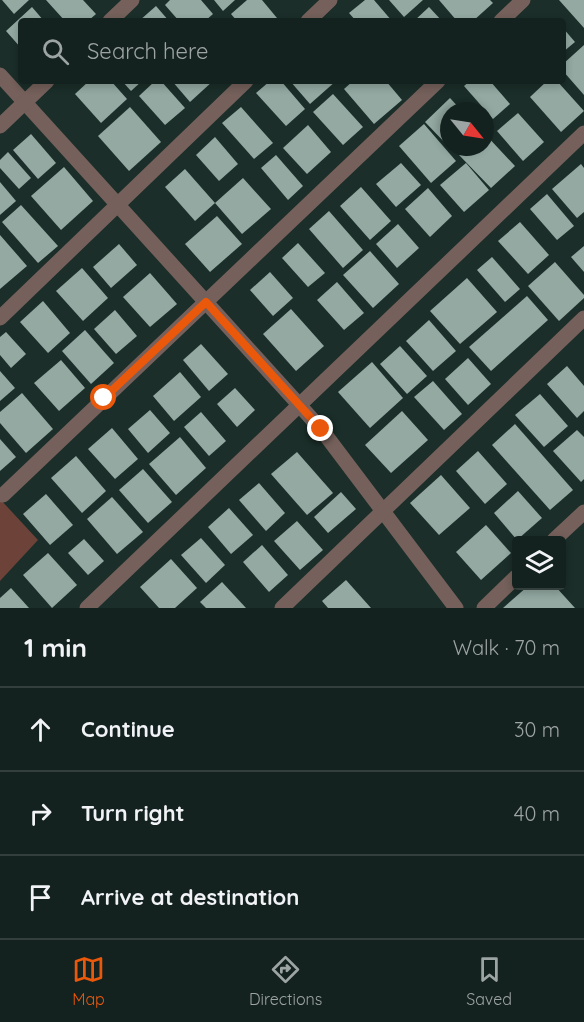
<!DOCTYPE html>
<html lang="en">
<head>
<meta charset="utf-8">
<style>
	body { margin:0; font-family:Quicksand,sans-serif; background:#1d2a28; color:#f1f3f6 }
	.controls { position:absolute; right:18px; bottom:18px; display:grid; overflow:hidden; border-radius:6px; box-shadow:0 3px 9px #0003 }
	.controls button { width:54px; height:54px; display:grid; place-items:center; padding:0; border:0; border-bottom:2px solid #333f3d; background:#14221f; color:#f1f3f6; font:30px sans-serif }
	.compass { position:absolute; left:440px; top:102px; width:54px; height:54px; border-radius:50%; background:#14221f; box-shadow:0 3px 9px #0003; rotate:120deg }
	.stop { position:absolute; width:18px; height:18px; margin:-14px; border:4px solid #ea580c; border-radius:50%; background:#fff }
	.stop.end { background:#ea580c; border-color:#fff; box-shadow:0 2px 6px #0008 }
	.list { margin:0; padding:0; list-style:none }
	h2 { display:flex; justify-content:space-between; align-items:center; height:78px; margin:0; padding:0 24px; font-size:26px }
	h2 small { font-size:20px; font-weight:400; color:#9da4a4 }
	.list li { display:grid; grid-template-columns:39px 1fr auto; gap:18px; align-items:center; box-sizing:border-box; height:84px; padding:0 24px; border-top:2px solid #333f3d }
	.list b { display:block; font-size:22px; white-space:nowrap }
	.list em { font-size:20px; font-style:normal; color:#9da4a4 }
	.icon { flex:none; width:33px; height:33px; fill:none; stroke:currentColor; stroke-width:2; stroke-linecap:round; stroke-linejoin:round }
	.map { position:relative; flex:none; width:584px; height:608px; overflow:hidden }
	.search { position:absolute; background:#14221f; box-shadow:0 3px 9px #0003; left:18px; right:18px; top:18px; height:66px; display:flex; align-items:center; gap:15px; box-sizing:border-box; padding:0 21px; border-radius:6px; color:#9da4a4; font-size:22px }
	.sheet { height:330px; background:#14221f }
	nav { display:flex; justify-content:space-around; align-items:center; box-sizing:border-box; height:84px; border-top:2px solid #333f3d; background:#14221f; font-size:16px; color:#9da4a4 }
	nav a { display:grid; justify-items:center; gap:3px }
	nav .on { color:#ea580c }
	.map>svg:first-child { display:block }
</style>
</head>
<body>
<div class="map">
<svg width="584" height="608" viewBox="0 0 584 608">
	<rect width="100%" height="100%" fill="#1b2e29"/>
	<polygon fill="#6d4238" points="0,499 38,540 0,581"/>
	<g fill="#93a9a2">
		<polygon points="2,0 29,0 14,14"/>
		<polygon points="46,0 83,0 96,14 88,21 65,21"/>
		<polygon points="170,0 201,0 213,14 205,21 179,21 165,5"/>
		<polygon points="214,0 235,0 223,11"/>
		<polygon points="247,0 262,0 277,18 274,21 237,21 231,14"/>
		<polygon points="365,0 374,0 392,21 356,21 349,13"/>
		<polygon points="389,0 423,0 404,17"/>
		<polygon points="439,0 490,0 493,3 473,21 457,21"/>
		<polygon points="559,0 584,0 584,28"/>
		<polygon points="156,6 169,21 139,21"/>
		<polygon points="32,7 44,21 21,21 21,48 6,31"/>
		<polygon points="429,7 442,21 414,21"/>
		<polygon points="563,28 575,42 563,52"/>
		<polygon points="584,45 584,95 563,71 563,64"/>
		<polygon points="89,81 111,81 127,99 101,123 75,94"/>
		<polygon points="122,81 142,81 131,91"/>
		<polygon points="155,81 161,81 185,108 165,125 139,96"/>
		<polygon points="172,81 213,81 190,102"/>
		<polygon points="270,81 281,81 305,109 286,126 256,93"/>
		<polygon points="290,81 336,81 310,104"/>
		<polygon points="353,81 386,81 402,100 374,124 344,89"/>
		<polygon points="470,81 490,81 510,104 493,119 464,86"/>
		<polygon points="547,81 557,81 584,111 561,132 530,97"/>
		<polygon points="333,94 363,127 343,145 313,112"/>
		<polygon points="450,98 462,111 449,111 449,147 425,122"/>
		<polygon points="130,107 161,142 129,171 98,136"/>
		<polygon points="241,107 273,143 254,159 222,123"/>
		<polygon points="518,113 544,142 523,161 497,131"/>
		<polygon points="424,124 456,161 431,183 399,146"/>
		<polygon points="308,125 331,152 307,174 283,148"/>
		<polygon points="31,134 56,163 38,179 13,150"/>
		<polygon points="485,134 515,166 491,188 459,155 467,147 485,147"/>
		<polygon points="215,137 238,164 219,181 196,155"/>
		<polygon points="8,152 31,178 19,189 0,168 0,160"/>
		<polygon points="276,155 303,186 288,200 261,168"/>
		<polygon points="401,163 421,185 396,207 376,184"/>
		<polygon points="466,163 489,190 464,212 440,185"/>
		<polygon points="581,164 584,168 584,212 577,218 552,189"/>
		<polygon points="64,167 93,201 61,230 31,196"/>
		<polygon points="185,169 215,203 195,221 165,187"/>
		<polygon points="243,178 271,209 242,234 215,203"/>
		<polygon points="0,182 16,201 0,215"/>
		<polygon points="361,187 391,221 370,240 340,206"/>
		<polygon points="428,188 452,216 430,237 405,209"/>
		<polygon points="547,194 574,226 557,240 530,209"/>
		<polygon points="21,205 58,246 38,263 2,222"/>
		<polygon points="329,211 363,250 343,268 309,229"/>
		<polygon points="217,216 242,244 210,272 185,244"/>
		<polygon points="520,222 549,255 528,274 498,241"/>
		<polygon points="398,224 419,248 397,268 376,244"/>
		<polygon points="0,235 27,266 0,289"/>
		<polygon points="298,243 325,273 308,287 282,258"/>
		<polygon points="119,244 137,265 111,288 93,267"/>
		<polygon points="584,246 584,272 571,257"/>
		<polygon points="370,251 399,284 373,308 343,275"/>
		<polygon points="492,257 520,289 505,302 477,270"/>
		<polygon points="555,262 584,295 584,298 559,321 528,286"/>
		<polygon points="82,268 108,298 83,321 56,291"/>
		<polygon points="270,272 293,298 273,316 250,290"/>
		<polygon points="150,273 177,304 150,327 123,297"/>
		<polygon points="467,278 497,312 460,344 430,311"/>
		<polygon points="337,282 364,313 344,330 317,300"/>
		<polygon points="527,296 548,320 491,371 469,347"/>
		<polygon points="43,301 70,333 48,353 20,322"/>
		<polygon points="291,309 324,346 296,371 263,334"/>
		<polygon points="115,310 137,336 116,354 94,329"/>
		<polygon points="429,320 456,351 433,371 406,341"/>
		<polygon points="85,330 114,363 91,384 62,351"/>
		<polygon points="6,332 26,354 11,368 0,355 0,337"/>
		<polygon points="201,344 228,374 209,391 183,360"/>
		<polygon points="400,346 427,376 407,394 380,364"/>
		<polygon points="468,358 491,384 468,405 445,379"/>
		<polygon points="61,360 85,388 59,411 34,383"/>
		<polygon points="372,362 403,398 370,428 338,392"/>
		<polygon points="567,366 584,386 584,411 577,418 547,384"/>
		<polygon points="0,371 15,388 0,401"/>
		<polygon points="180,372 201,397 174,421 153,396"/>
		<polygon points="433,381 462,414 444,430 414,397"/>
		<polygon points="235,388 255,410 237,427 217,404"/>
		<polygon points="22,393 53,429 26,453 0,423 0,412"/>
		<polygon points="540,394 568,426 544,447 515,415"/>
		<polygon points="150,410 170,433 148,453 128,429"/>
		<polygon points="402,411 428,440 391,473 365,445"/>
		<polygon points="201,412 226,441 209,456 184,427"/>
		<polygon points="515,424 573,490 550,510 492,445"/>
		<polygon points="112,428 138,459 115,479 88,449"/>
		<polygon points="577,430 584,437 584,479 581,482 553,451"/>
		<polygon points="180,437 206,468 176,495 149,464"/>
		<polygon points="0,439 16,457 0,471"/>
		<polygon points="478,451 507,484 485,504 456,471"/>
		<polygon points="297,452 333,493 307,515 271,474"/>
		<polygon points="76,456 106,491 82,513 51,478"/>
		<polygon points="143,469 172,502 148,523 119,490"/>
		<polygon points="441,475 470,508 439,535 410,503"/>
		<polygon points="259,483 285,513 266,531 239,500"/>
		<polygon points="518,491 542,518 517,540 494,513"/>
		<polygon points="341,492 356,509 328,533 314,517"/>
		<polygon points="46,494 73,525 50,545 23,514"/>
		<polygon points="112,497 143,532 117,554 87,519"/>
		<polygon points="229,508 253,535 231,554 208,527"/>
		<polygon points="297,521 323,550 300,570 274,541"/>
		<polygon points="486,525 511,553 481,580 456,552"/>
		<polygon points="201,538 225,565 206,583 181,555"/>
		<polygon points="84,539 104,561 88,575 68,553"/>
		<polygon points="262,545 288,575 269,592 243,562"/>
		<polygon points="48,553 77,585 52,608 23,575"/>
		<polygon points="171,559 197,588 175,608 159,608 140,587"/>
		<polygon points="346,580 371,608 328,608 322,601"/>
		<polygon points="222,582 246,608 206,608 200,602"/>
		<polygon points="528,586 555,586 575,608 503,608"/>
		<polygon points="11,588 29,608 0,608 0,598"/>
	</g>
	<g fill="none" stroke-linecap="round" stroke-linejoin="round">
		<g stroke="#75605b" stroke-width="15">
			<polyline points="110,21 132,0"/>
			<polyline points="308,21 330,0"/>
			<polyline points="501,21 523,0"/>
			<polyline points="0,75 321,429 456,608"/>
			<polyline points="0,126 47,81"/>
			<polyline points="0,318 246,81"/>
			<polyline points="3,495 438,81"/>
			<polyline points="554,540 584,512"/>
			<polyline points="87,608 584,133"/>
			<polyline points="282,608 584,318"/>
			<polyline points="484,608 516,577"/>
		</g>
	</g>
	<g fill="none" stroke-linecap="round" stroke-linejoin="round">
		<polyline stroke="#ea580c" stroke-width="8" points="104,398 206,302 321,429"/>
	</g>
</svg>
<div class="controls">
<button><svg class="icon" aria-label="layers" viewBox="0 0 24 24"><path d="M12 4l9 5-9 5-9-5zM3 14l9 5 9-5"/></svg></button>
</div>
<svg class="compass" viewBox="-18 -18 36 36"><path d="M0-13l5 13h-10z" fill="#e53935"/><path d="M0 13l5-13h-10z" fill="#9da4a4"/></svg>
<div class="stop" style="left:104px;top:398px"></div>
<div class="stop end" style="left:321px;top:429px"></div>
<div class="search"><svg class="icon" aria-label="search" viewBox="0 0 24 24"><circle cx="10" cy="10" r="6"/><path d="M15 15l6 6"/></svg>Search here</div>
</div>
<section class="sheet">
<h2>1 min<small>Walk · 70 m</small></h2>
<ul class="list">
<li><svg class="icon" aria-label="ahead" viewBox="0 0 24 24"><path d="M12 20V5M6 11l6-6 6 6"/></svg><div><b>Continue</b></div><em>30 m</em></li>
<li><svg class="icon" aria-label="right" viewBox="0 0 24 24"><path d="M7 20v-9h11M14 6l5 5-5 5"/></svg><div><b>Turn right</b></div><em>40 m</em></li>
<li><svg class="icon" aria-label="arrive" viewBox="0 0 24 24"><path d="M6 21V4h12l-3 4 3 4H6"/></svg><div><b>Arrive at destination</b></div></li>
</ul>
</section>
<nav>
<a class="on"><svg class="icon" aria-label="map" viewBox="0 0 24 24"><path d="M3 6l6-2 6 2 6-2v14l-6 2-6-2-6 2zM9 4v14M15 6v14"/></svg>Map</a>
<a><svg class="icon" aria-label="directions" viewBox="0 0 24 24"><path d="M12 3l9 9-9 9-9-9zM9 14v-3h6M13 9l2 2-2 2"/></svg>Directions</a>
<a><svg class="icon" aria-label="saved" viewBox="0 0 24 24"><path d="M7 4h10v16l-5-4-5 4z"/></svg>Saved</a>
</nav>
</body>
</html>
